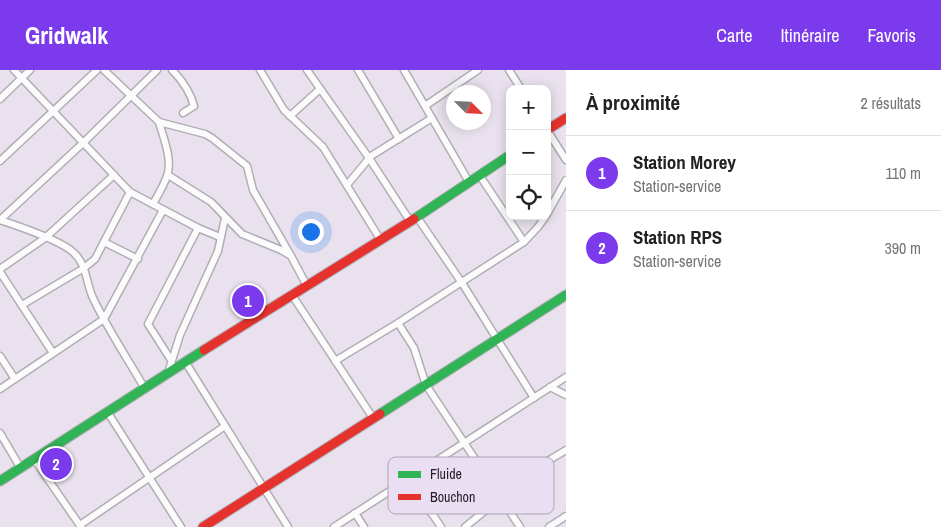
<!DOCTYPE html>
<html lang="fr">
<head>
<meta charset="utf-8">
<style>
	body { margin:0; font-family:"Archivo Narrow",sans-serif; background:#f2f2f2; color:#222 }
	.controls { position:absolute; right:15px; top:15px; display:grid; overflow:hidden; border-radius:10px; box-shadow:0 2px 12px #0003 }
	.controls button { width:45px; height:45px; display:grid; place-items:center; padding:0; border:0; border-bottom:1px solid #e0e0e0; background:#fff; color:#222; font:25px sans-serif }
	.compass { position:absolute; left:446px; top:15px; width:45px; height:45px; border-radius:50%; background:#fff; box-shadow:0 2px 12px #0003; rotate:114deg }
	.you { position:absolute; left:310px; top:161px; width:18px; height:18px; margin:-12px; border:4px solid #fff; border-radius:50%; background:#1a73e8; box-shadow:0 0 0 8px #1a73e833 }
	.badge { display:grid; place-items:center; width:32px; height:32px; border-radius:50%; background:#7c3aed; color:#fff; font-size:16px; font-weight:700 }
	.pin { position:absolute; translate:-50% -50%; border:2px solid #fff; box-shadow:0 1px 5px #0006 }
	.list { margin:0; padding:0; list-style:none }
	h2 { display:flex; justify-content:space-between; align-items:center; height:65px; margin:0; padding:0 20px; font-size:21px }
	h2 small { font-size:16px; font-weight:400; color:#767676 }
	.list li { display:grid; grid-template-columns:32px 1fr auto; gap:15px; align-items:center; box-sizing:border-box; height:75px; padding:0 20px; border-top:1px solid #e0e0e0 }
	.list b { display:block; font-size:19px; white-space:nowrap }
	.list p { margin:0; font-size:16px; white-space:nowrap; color:#767676 }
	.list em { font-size:16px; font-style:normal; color:#767676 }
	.icon { flex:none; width:28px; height:28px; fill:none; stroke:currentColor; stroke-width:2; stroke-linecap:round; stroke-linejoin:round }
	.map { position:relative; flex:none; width:566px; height:457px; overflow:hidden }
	header { display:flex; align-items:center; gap:30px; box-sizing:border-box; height:70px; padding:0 25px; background:#7c3aed; color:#fff }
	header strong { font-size:24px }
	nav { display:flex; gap:28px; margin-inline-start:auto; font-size:18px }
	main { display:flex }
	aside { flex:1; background:#fff }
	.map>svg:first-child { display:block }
</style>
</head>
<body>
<header>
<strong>Gridwalk</strong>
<nav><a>Carte</a><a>Itinéraire</a><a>Favoris</a></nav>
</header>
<main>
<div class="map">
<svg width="566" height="457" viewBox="0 0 566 457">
	<rect width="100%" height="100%" fill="#e9e2ee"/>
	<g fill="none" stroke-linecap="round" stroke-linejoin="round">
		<defs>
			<g id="street">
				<polyline points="14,0 130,122 198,158 220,167"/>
				<polyline points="104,0 159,52 205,64 212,68 247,96 253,120 291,186"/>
				<path d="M172,0c11,11 18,21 22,36l-11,7"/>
				<polyline points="260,0 284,40 323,77 380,169"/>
				<polyline points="307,0 369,88 410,151"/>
				<polyline points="358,0 399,69"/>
				<polyline points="404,0 469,112"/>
				<polyline points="509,0 521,19"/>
				<polyline points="0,29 30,0"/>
				<polyline points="425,36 478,0"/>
				<polyline points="290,46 320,19"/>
				<polyline points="547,60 566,90"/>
				<polyline points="0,91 97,0"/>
				<polyline points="168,105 211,132 242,164 281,180 291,186 307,216"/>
				<polyline points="480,106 524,172"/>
				<polyline points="347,115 371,86 432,48"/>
				<path d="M153,134c5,-9 11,-19 14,-28 6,-16 -4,-39 -8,-54"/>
				<polyline points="547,144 566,110"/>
				<polyline points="417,147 462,213 534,328"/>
				<path d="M0,150c18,6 61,20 74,33 13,12 12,30 19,45 15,32 35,61 52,91"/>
				<polyline points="0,150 83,73 157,0"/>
				<polyline points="104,172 138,189"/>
				<polyline points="0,199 45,168 114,105"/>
				<polyline points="0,202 53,283"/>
				<polyline points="292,225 373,348"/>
				<polyline points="22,235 84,198 95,189 130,122"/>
				<polyline points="398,253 414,278 426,315 520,457"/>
				<polyline points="0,286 15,309"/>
				<polyline points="171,290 148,254 198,158"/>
				<polyline points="335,291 398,253 524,172 538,157 546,146"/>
				<polyline points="186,293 288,457"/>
				<polyline points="168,303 180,265 218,181 225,148"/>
				<polyline points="550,317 566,325"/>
				<polyline points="0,319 104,249 163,140"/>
				<polyline points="108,343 181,457"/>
				<polyline points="0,363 20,397"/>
				<polyline points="34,389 81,457"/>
				<polyline points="403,413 433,445 441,457"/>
				<polyline points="497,421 566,380"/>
				<polyline points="355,443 364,457"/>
				<polyline points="80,455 225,356"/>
				<polyline points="334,457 566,307"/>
				<polyline points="465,457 501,428"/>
				<polyline points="549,457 566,446"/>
			</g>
			<g id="fast">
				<polyline points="414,149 510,85"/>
				<polyline points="380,344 566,225"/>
				<polyline points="0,411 204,280"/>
			</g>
			<g id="jam">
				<polyline points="547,60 566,48"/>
				<polyline points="204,280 414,149"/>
				<polyline points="203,457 380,344"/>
			</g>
		</defs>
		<use href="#street" stroke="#b1adb5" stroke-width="9"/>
		<use href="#fast" stroke="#b1adb5" stroke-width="11"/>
		<use href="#jam" stroke="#b1adb5" stroke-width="11"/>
		<use href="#street" stroke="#fcfbfc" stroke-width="6"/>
		<use href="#fast" stroke="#30b455" stroke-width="9"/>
		<use href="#jam" stroke="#e5322d" stroke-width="9"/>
	</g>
	<rect x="388" y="387" width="166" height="57" rx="8" fill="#eadef2" stroke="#aea5b5" stroke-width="1"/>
	<rect x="398" y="401" width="23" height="7" fill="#30b455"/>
	<rect x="398" y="424" width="23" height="6" fill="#e5322d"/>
	<g font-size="14" fill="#231f26">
		<text x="430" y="409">Fluide</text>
		<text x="430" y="432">Bouchon</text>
	</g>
</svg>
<div class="controls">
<button>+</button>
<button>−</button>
<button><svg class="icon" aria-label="locate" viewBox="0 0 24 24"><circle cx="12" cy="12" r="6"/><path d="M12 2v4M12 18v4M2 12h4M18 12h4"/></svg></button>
</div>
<svg class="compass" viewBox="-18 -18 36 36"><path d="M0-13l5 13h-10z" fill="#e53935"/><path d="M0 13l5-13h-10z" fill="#767676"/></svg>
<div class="you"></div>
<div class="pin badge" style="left:248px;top:231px">1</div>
<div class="pin badge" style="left:56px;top:394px">2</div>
</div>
<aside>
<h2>À proximité<small>2 résultats</small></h2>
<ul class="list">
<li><span class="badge">1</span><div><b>Station Morey</b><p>Station-service</p></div><em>110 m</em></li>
<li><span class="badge">2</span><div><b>Station RPS</b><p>Station-service</p></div><em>390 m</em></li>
</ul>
</aside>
</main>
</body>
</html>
